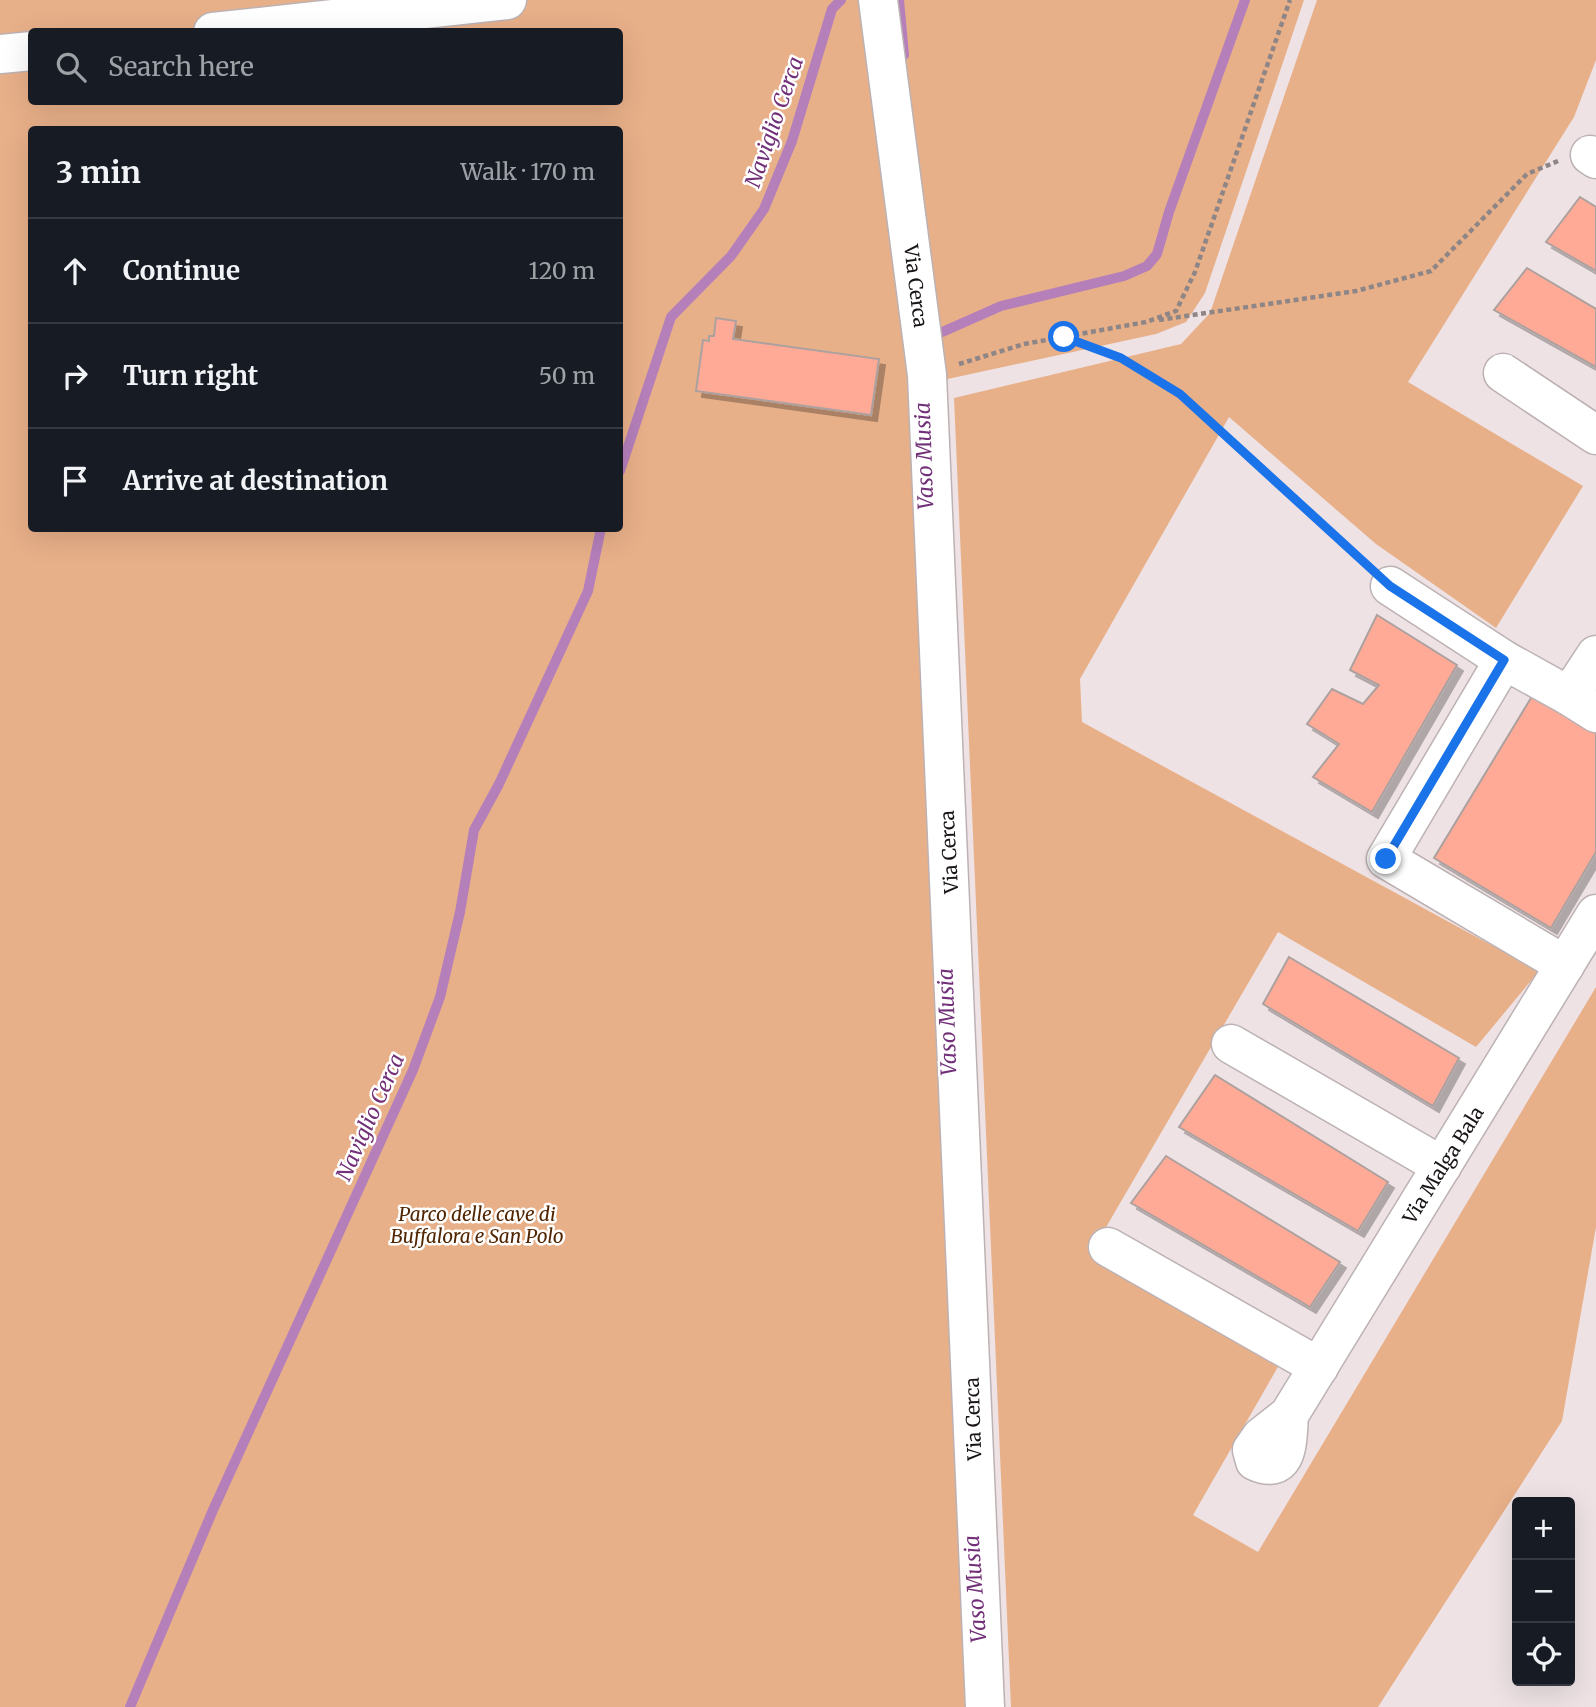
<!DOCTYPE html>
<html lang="en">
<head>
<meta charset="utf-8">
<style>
	body { margin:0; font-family:Merriweather,serif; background:#20242c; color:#f1f3f6 }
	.controls { position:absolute; right:21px; bottom:21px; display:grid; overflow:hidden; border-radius:7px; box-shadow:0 7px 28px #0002 }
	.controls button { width:63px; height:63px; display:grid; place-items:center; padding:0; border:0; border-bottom:2px solid #363941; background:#171b24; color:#f1f3f6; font:35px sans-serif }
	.stop { position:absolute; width:21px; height:21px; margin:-16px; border:5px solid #1a73e8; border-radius:50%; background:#fff }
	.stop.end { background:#1a73e8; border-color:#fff; box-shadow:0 2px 7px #0008 }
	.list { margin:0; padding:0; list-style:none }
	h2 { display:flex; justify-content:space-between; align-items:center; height:91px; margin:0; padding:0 28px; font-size:30px }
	h2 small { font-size:23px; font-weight:400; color:#9ea1a6 }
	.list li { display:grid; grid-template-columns:46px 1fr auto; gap:21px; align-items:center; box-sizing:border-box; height:105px; padding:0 28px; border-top:2px solid #363941 }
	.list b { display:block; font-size:26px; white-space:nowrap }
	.list em { font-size:23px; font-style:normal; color:#9ea1a6 }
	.icon { flex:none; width:38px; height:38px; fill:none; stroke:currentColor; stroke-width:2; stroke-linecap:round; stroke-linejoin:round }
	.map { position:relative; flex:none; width:1596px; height:1707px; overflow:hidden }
	.search { position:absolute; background:#171b24; box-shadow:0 7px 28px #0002; left:28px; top:28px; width:595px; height:77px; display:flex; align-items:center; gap:18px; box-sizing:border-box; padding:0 24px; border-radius:7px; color:#9ea1a6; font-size:26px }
	.panel { position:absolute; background:#171b24; box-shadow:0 7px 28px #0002; left:28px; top:126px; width:595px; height:406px; border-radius:7px }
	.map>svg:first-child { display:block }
</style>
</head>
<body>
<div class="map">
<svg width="1596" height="1707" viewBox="0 0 1596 1707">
	<defs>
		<filter id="shadow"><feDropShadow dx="6" dy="6" stdDeviation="0" flood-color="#0004"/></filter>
	</defs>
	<rect width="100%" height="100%" fill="#eee2e4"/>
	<g fill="#e8b089" fill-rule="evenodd">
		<path d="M0,0h1304l-99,293 -19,29 -30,12 -236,51 54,1322h-974zM32,32h588v70h-588zM32,130h588v398h-588z"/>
		<polygon points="1317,0 1596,0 1596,60 1574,117 1408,382 1583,486 1496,628 1376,544 1229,417 1080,679 1082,722 1539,971 1476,1047 1278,932 1098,1241 1287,1351 1193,1515 1258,1552 1596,987 1596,1227 1562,1421 1378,1707 1011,1707 954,398 1181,344 1210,313"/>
	</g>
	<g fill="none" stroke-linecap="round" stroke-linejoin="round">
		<g stroke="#b57fba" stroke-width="10">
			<polyline points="899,0 904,55"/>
			<polyline points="931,337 1001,306 1124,276 1147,266 1157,254 1169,212 1245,0"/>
			<polyline points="620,471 671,317 731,256 764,209 792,141 832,9 841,0"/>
			<polyline points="130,1707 213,1510 413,1070 440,997 460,912 474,830 499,784 588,591 601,528"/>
		</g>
	</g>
	<g fill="#ffaa97" stroke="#aca19f" stroke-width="2" filter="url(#shadow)">
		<polygon points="1580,197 1596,207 1596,271 1546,242"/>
		<polygon points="1527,268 1596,309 1596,367 1494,310"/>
		<polygon points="716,318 736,321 733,339 879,359 871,415 696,391 703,340 709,341 709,336 714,336"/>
		<polygon points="1377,615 1457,665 1372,812 1313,777 1339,744 1307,724 1332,689 1363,704 1379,685 1350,670"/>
		<polygon points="1534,693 1596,730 1596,852 1551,928 1434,858"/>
		<polygon points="1289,957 1459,1058 1433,1106 1263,1004"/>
		<polygon points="1215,1075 1388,1182 1358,1231 1179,1127"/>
		<polygon points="1166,1156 1340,1262 1310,1307 1131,1203"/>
	</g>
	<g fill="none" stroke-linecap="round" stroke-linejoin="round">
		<defs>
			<g id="minor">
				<polyline points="878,0 927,375 985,1707"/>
				<polyline points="213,32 507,0"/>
				<polyline points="0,54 32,51"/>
				<polyline points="1590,155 1596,159"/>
				<polyline points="1503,373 1596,435"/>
				<polyline points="1390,586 1504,660 1569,696"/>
				<polyline points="1596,655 1569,696 1596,713"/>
				<polyline points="1504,660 1386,859 1565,965"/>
				<polyline points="1231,1044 1442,1166"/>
				<polyline points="1108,1247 1319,1367"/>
				<path d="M1289,1415c-2,24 1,62 -34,46l-3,-11 9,-13 28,-22 307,-501"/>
			</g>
		</defs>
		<use href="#minor" stroke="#bdb2b3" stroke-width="41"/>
		<g stroke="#8e8586" stroke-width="4.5" stroke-dasharray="5 3.5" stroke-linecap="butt">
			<polyline points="1159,320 1356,291 1431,271 1527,174 1558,161"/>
			<polyline points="1066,337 1121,358 1180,394 1365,564"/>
			<polyline points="959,364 1024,344 1146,322 1176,311 1195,272 1290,0"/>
		</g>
		<use href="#minor" stroke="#fff" stroke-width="38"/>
	</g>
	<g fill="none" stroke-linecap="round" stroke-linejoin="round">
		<polyline stroke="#1a73e8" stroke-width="9" points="1064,337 1121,358 1180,394 1390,586 1504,660 1386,859"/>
	</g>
	<g text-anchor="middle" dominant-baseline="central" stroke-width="5" stroke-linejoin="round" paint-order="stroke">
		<g font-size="19" fill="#191515" stroke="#fff">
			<text transform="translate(916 286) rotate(83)">Via Cerca</text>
			<text transform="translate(949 852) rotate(-93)">Via Cerca</text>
			<text transform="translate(1443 1165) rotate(-58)">Via Malga Bala</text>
			<text transform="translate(973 1419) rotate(-92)">Via Cerca</text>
		</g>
		<g font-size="19" font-style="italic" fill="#512500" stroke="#fff">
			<text x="477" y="1214">Parco delle cave di<tspan x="477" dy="22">Buffalora e San Polo</tspan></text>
		</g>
		<g font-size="21" font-style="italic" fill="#723079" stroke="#fff">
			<text transform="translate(774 122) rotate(-71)">Naviglio Cerca</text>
			<text transform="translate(924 456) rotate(-92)">Vaso Musia</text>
			<text transform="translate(947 1022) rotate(-92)">Vaso Musia</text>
			<text transform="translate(370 1117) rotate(-66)">Naviglio Cerca</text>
			<text transform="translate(975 1589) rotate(-94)">Vaso Musia</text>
		</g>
	</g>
</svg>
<div class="controls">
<button>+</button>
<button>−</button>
<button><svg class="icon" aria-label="locate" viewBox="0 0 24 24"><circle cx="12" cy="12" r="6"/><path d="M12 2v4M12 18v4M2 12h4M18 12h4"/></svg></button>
</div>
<div class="stop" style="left:1064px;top:337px"></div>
<div class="stop end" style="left:1386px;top:859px"></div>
<div class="search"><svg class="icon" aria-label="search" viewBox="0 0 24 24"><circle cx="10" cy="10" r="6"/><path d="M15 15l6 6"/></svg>Search here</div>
<section class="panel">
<h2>3 min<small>Walk · 170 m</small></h2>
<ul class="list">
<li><svg class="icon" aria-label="ahead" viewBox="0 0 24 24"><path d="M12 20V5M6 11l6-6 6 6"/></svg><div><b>Continue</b></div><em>120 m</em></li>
<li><svg class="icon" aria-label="right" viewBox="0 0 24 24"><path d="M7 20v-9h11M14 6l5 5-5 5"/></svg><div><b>Turn right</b></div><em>50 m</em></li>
<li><svg class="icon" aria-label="arrive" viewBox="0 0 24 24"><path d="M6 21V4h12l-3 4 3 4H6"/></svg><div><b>Arrive at destination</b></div></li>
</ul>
</section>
</div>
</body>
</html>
